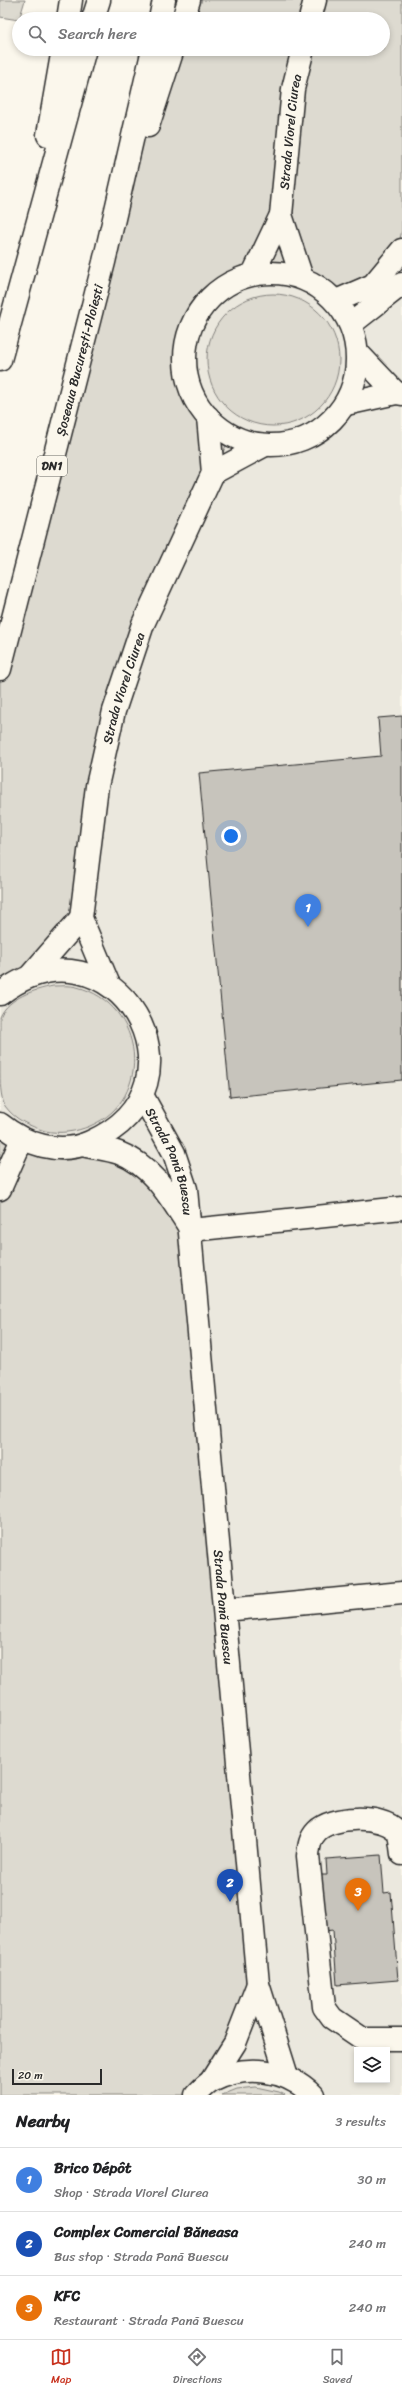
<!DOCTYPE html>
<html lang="en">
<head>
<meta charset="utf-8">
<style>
	body { margin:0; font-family:Sriracha,sans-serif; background:#f6f6f6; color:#202124 }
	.controls { position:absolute; right:12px; bottom:12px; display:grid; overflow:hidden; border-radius:0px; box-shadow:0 2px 6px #0003 }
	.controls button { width:36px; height:36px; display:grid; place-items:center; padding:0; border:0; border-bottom:1px solid #e0e0e0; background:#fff; color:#202124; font:20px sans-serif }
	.scale { position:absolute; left:12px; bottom:10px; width:90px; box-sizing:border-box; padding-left:4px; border:2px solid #2b2b2b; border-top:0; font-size:11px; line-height:14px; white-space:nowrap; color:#2b2b2b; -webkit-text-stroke:3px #fbf7ec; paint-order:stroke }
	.you { position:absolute; left:231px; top:836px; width:14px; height:14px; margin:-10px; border:3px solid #fff; border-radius:50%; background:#1a73e8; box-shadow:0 0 0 6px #1a73e833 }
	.badge { display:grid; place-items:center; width:26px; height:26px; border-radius:50%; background:#c8321e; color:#fff; font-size:13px; font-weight:700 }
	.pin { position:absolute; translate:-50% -33px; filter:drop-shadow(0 1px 2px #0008) }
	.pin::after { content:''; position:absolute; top:21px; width:14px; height:12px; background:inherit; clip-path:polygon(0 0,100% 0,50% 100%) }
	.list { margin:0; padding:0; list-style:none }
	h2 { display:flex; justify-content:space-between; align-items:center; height:52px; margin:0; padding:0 16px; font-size:17px }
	h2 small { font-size:13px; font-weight:400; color:#757577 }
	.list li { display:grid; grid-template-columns:26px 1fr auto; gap:12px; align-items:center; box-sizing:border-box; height:64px; padding:0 16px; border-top:1px solid #e0e0e0 }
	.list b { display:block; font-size:15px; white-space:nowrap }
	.list p { margin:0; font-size:13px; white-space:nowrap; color:#757577 }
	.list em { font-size:13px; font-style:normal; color:#757577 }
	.icon { flex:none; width:22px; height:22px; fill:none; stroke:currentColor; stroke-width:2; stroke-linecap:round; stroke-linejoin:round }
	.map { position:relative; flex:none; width:402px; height:2095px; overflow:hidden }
	.search { position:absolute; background:#fff; box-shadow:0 2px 6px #0003; left:12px; right:12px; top:12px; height:44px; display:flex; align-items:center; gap:10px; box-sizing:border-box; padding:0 14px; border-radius:22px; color:#757577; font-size:15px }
	.sheet { height:244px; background:#fff }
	nav { display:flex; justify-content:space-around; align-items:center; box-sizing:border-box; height:56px; border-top:1px solid #e0e0e0; background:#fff; font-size:11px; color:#757577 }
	nav a { display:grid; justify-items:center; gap:2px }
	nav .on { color:#c8321e }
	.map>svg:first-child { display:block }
</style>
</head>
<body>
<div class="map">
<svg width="402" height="2095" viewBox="0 0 402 2095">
	<rect width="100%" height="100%" fill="#fbf7ec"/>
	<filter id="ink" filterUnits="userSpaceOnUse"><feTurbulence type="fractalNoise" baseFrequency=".025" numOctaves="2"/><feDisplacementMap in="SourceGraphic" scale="8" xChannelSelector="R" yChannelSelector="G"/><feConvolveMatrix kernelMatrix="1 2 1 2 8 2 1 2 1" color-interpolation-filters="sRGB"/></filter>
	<g filter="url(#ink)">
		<path fill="#ebe8de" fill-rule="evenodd" d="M402,0v2095h-402v-1426l104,-407 279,-213v-30zM357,2050h30v30h-30z"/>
		<g fill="#dddad0" stroke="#84827e">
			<polygon points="0,0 25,0 19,20 0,17"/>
			<path d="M189,0h213v230l-4,17 -47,77c-11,-12 -23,-30 -37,-40 -9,-7 -26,-10 -38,-11 -52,-4 -98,45 -90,97 4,28 21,50 45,65l-32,69 -85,207 -33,207 -81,76v-325l104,-407 69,-213h210v-30h-200z"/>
			<circle cx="273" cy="360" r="66"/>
			<path d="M53,986c8,0 17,-1 24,1 68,17 78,112 13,139 -14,6 -30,8 -45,5 -15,-5 -30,-11 -40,-25 -5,-10 -5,-25 -5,-37 0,-10 0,-45 0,-52 9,-20 34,-27 53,-31z"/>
			<polygon points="0,1124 10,1132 118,1153 191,1230 258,1984 196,2095 0,2095"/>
			<polygon points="256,2087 279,2092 285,2095 222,2095 237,2089"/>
		</g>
		<g fill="#c7c4bc" stroke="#2b2b2b">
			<polygon points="402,716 402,1080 230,1097 199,773 381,756 378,718"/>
			<polygon points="381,1855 384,1893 391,1892 398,1980 337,1985 333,1930 324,1931 320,1875 327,1875 326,1859"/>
		</g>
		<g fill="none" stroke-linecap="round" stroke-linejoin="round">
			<defs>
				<g id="minor">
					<polyline points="310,19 315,0"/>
					<polyline points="281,215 302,278"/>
					<circle cx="271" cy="359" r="86"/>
					<path id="s1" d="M253,274l28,-59 12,-126 10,-40"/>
					<polyline points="336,301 373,285 402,250"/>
					<polyline points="351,324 402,284"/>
					<polyline points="358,353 396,393"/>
					<polyline points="346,404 396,393 402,394"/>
					<polyline points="213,473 265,445"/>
					<polyline points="30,976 81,918"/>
					<path id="s2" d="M109,985l-28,-67 16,-132 17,-75 29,-87 70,-151 -5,-56"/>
					<path d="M0,994c113,-87 219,92 90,148 -31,14 -65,2 -90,-18"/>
					<path id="s3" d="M142,1095l32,58 12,36 72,795 29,92"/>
					<path d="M83,1145c12,3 25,4 36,8 34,13 51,44 69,72"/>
					<polyline points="0,1189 22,1139"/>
					<polyline points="191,1230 402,1208"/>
					<polyline points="225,1610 402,1593"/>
					<path d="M402,1854c-1,-7 -2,-20 -6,-24 -15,-16 -64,-14 -79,1 -7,7 -8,15 -9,25l16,151 8,11 31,21h39"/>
					<polyline points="211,2081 235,2043 258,1984"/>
					<path d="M196,2095c5,-5 10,-11 16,-14 33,-17 74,-13 101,14"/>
				</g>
				<g id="highway">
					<polyline points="68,19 71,0"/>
					<polyline points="93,19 99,0"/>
					<polyline points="160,19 164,0"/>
					<polyline points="183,19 189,0"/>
					<polyline points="148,126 173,49"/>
					<polyline points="48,135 63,49"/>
					<polyline points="0,360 85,49"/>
					<path id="s4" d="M0,669l104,-407 49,-213"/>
				</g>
			</defs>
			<use href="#minor" stroke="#2b2b2b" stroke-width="25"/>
			<use href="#highway" stroke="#2b2b2b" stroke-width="25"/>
			<use href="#minor" stroke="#fbf7ec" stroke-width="22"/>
			<use href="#highway" stroke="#fbf7ec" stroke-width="22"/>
		</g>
	</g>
	<g text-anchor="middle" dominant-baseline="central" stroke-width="3" stroke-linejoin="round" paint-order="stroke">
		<rect fill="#fbf7ec" stroke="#696865" stroke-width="1" x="37" y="456" width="30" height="20" rx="3"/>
		<g font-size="12" font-weight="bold" fill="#2b2b2b">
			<text x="52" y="466">DN1</text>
		</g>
		<g font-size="13" fill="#2b2b2b" stroke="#fbf7ec">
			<text stroke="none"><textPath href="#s1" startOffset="149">Strada Viorel Ciurea</textPath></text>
			<text stroke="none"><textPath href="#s4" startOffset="319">Șoseaua București-Ploiești</textPath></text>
			<text stroke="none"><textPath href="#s2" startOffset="307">Strada Viorel Ciurea</textPath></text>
			<text stroke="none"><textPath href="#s3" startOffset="73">Strada Pană Buescu</textPath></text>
			<text stroke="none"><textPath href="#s3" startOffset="524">Strada Pană Buescu</textPath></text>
		</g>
	</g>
</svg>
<div class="controls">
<button><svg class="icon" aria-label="layers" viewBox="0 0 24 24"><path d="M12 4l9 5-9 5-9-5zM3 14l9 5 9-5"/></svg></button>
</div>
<div class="scale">20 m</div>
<div class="you"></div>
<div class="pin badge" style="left:308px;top:927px;background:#3f7fe0">1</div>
<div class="pin badge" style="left:230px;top:1902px;background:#1a4fb4">2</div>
<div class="pin badge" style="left:358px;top:1911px;background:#e8710a">3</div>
<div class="search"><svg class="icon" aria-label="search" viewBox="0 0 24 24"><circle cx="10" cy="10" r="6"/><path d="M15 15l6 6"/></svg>Search here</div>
</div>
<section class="sheet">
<h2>Nearby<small>3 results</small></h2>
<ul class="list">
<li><span class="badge" style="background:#3f7fe0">1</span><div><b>Brico Dépôt</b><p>Shop · Strada Viorel Ciurea</p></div><em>30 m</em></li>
<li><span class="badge" style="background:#1a4fb4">2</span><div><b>Complex Comercial Băneasa</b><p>Bus stop · Strada Pană Buescu</p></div><em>240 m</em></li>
<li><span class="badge" style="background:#e8710a">3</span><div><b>KFC</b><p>Restaurant · Strada Pană Buescu</p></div><em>240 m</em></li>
</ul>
</section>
<nav>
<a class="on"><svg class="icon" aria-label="map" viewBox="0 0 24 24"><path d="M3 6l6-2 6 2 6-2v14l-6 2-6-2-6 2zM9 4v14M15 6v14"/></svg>Map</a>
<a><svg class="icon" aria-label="directions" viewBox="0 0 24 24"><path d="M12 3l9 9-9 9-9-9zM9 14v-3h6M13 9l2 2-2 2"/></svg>Directions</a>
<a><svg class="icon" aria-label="saved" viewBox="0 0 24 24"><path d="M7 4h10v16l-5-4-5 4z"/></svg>Saved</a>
</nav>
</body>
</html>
